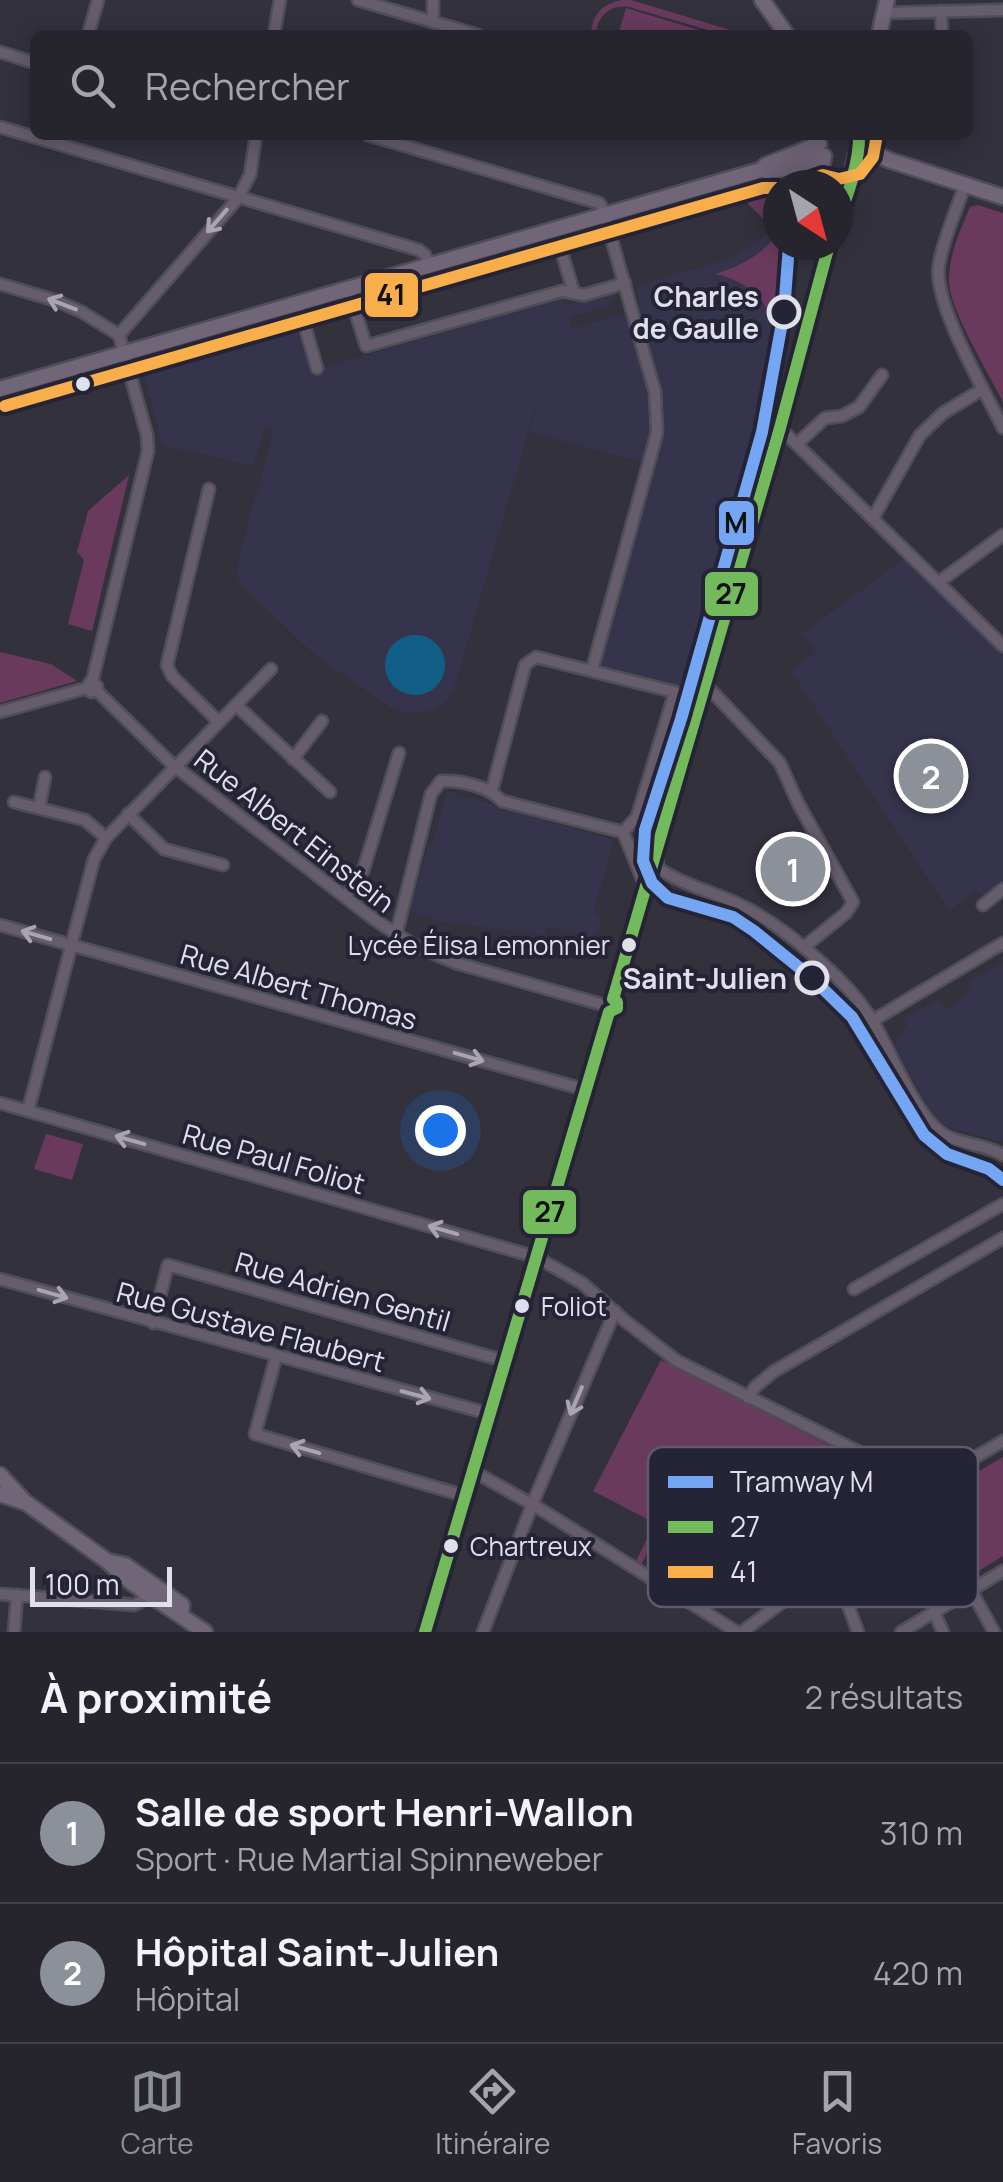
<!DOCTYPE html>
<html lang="fr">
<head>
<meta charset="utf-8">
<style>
	body { margin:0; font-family:Manrope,sans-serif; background:#323139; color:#f1f3f6 }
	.compass { position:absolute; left:763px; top:170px; width:90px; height:90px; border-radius:50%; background:#26252d; box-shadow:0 5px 25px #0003; rotate:144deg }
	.scale { position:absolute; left:30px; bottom:25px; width:142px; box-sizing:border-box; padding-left:10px; border:5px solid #e0dfec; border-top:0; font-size:28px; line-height:35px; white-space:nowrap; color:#e0dfec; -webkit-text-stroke:8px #252336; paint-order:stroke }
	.you { position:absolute; left:440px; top:1130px; width:35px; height:35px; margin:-25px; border:8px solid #fff; border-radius:50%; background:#1a73e8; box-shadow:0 0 0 15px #1a73e833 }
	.badge { display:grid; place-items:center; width:65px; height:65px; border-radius:50%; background:#8c9099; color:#fff; font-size:32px; font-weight:700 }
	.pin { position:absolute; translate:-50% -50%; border:5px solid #fff; box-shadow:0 2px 10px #0006 }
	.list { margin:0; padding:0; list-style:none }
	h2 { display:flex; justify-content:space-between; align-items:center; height:130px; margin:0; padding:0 40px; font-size:42px }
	h2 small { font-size:32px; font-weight:400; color:#a4a5aa }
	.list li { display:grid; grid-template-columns:65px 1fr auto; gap:30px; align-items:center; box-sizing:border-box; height:140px; padding:0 40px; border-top:2px solid #424249 }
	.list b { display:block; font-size:38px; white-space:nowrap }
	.list p { margin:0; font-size:32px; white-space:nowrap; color:#a4a5aa }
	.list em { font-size:32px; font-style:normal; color:#a4a5aa }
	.icon { flex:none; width:55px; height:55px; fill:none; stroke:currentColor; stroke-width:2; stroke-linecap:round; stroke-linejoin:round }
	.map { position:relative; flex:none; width:1003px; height:1632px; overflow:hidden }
	.search { position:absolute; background:#26252d; box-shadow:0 5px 25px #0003; left:30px; right:30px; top:30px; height:110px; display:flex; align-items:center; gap:25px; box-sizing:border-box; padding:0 35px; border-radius:15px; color:#a4a5aa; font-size:38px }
	.sheet { height:410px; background:#26252d }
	nav { display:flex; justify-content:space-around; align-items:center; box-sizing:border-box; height:140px; border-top:2px solid #424249; background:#26252d; font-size:28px; color:#a4a5aa }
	nav a { display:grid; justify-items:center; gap:5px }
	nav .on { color:#8c9099 }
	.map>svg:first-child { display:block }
</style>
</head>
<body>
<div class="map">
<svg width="1003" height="1632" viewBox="0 0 1003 1632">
	<rect width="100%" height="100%" fill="#32313c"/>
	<g fill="#36344c" fill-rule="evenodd">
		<path d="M778,213v20l-10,13 -22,16 -29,11 30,14 19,19 8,13 8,-40 1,-34h13l-4,69 -17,87 -10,-2 8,-40 -3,-18 -2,32 -17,80 -68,239 -83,-25 56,-201 -127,-34 28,-100 -103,357 -10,14 -14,8 -24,2 -16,-6 -75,-52 -74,-70 -3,-7v-17l36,-132 -8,-2 -13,39 -91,-21 -20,-77 4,-4 148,-42 17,49 252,-73 2,7 55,-16 -10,16 -41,13 3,11 68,-20 -4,-23 89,-26 15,-6 24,-18zM420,635l12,6 -23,54 -19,-14 -2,-28 7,-11z"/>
		<polygon points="907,557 1003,651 1003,880 985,895 974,892 949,910 791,671 816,652 803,633"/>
		<polygon points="447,791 614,840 594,910 600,919 599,931 592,936 585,937 548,926 545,935 442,922 409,911 428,846 432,846"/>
		<polygon points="1003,962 1003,1139 999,1141 950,1128 941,1123 935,1117 894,1047 908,1023 903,1019 939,999 945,1009 970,994 968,988 972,986 969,981"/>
	</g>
	<g fill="#693a5d">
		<path d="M622,0h9l96,29 10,6h-12l-96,-28c-19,-3 -32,9 -33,28h-5c1,-21 11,-31 31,-35z"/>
		<polygon points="626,8 715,35 618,35"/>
		<polygon points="773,180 780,185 775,209 768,223 749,205 739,188"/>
		<path d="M978,205l25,8v189c-14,-28 -54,-93 -54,-121 0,-27 11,-50 21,-74z"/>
		<path d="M778,233v12h5l-6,74h-3c-13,-23 -32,-40 -59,-45 26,-8 47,-19 63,-41z"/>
		<polygon points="129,475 92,631 68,624 84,560 77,552 88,511"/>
		<polygon points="0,652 51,664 77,681 0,703"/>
		<polygon points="46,1134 83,1144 72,1180 34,1169"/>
		<polygon points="661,1360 833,1448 812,1487 753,1457 727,1505 719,1502 698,1545 661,1526 641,1565 636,1561 655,1523 593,1491"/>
		<polygon points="1003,1457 1003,1556 966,1579 922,1510 948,1489"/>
	</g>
	<circle fill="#115f86" cx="415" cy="665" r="30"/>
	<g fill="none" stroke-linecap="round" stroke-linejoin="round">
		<defs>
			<g id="street">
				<polyline points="358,0 478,35"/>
				<polyline points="433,0 433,22"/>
				<polyline points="941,11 942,35"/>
				<polyline points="884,13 1003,10"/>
				<polyline points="88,35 98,0"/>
				<polyline points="274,35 280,0"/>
				<polyline points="0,52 35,63"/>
				<polyline points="0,127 419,250 425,255 429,265"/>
				<polyline points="368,135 599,203 603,209 655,392 657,432 651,455 592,670"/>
				<polyline points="815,135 819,136"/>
				<path d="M965,184c-8,26 -22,54 -26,81 -7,37 46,126 64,163"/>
				<polyline points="562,253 574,293"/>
				<polyline points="0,284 57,301 82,312 119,335"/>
				<polyline points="348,288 366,346 562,291 584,295 625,283"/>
				<polyline points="298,303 317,368"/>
				<polyline points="119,335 238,198 250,175 256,135"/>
				<polyline points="780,428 1003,646"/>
				<polyline points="797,444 825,418 842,416 859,407 882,375"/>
				<polyline points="209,489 167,665 172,676 219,722"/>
				<polyline points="873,518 920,435 943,413 983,389"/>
				<polyline points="939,582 1003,535"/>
				<polyline points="92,682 148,451 147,435 119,335"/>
				<polyline points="704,683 780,763 798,803 853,902 846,913 804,947"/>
				<polyline points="96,690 173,765 375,920 414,945 456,963 604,1005"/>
				<polyline points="236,705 330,792"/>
				<polyline points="0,712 87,688 90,682 94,683 97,686 96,690 91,692 87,688"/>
				<polyline points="293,759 322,721"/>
				<polyline points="492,790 525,665 536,657 675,692 637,817 623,832"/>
				<polyline points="14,802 85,820 106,838"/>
				<polyline points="39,808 45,777"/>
				<polyline points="128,814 164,849 223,865"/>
				<polyline points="623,832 645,886"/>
				<path d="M657,855l1,13c23,16 51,23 76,34 31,14 63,38 88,61 19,17 37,36 50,57 18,30 41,90 67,111 17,14 45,12 64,24"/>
				<polyline points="345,897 363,871 399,753"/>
				<polyline points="983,905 1003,889"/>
				<polyline points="0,925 586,1090"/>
				<path d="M396,935l35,-141 10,-13c20,-1 47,5 61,20l121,31"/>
				<polyline points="872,1021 1003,943"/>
				<polyline points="0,1103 536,1257 582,1283 624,1320 677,1361 885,1465 907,1474"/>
				<polyline points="28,1111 94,859 106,838 271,669"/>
				<polyline points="0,1279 490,1414"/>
				<polyline points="854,1289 1003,1204"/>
				<polyline points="153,1323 168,1265 505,1361"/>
				<polyline points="276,1357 255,1434 465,1496"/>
				<polyline points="748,1398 755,1387 773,1372 1003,1238"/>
				<circle cx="917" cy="1482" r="12"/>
				<polyline points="473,1471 537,1507 737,1632"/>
				<polyline points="929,1479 945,1475 1003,1441"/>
				<polyline points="833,1565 858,1632"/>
				<polyline points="971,1590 994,1632"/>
				<polyline points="0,1594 134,1605 140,1602 147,1594"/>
				<polyline points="934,1612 943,1632"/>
				<polyline points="14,1632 17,1595"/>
				<polyline points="483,1632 534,1500 615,1311"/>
				<polyline points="742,1632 871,1536 905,1508 914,1494"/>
				<polyline points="901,1632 1003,1571"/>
			</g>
			<g id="secondary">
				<polyline points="762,0 787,35"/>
				<polyline points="879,35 887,0"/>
				<polyline points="860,147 889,160 1003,197"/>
				<polyline points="766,171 790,169 824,156"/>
				<polyline points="822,185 820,175 824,156"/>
				<path d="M838,218c10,-19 12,-38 17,-58 2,-10 6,-14 4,-25"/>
				<polyline points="0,389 761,170 766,165 819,144"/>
				<polyline points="0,1475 25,1502 107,1561 132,1583 205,1632"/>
				<polyline points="0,1494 24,1502"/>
				<polyline points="107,1561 125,1565 182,1605 181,1615"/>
				<polyline points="425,1632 609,1012 617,1008 617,1002 613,999 780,428 829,245"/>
			</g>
		</defs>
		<use href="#street" stroke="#4f4e57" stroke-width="15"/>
		<use href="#secondary" stroke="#4f4e57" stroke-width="19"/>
		<use href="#street" stroke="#665c6c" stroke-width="10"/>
		<use href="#secondary" stroke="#716578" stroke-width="14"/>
		<defs>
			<g id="bus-1">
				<path d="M838,218c10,-21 22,-60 21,-83"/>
				<polyline points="425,1632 609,1012 617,1008 617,1002 613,999 780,428 829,245"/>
			</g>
			<g id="bus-2">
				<polyline points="795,185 823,175 839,179 860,174 873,157 877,135"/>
				<polyline points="5,406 763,188 778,188"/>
			</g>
		</defs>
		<use href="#bus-1" stroke="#252336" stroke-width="20"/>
		<use href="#bus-2" stroke="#252336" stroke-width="20"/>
		<use href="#bus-1" stroke="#73ba5c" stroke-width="12"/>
		<use href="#bus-2" stroke="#f8ae4b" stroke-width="12"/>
		<defs>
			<polyline id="tram-1" points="789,245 784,312 762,432 681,719 645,830 643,861 652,883 668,898 733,917 754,931 812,978 852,1017 924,1135 947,1154 989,1169 1003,1180"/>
		</defs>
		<use href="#tram-1" stroke="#252336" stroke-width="20"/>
		<use href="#tram-1" stroke="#74a6f3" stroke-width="12"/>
	</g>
	<defs><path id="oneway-shaft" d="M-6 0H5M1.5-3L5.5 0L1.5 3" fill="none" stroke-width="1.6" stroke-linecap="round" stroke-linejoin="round" transform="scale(2.5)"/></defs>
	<g stroke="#a9a4b2">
		<use href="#oneway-shaft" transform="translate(217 221) rotate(131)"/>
		<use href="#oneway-shaft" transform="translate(62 304) rotate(-159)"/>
		<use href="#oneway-shaft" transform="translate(36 935) rotate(-164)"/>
		<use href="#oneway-shaft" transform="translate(469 1057) rotate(16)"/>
		<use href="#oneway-shaft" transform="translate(130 1140) rotate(-164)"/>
		<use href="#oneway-shaft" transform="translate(443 1230) rotate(-164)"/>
		<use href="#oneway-shaft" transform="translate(53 1294) rotate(16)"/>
		<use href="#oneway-shaft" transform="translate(416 1395) rotate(15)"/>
		<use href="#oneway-shaft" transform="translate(576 1401) rotate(113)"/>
		<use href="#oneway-shaft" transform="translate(305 1449) rotate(-164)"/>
	</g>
	<g fill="#252336" stroke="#e0dfec" stroke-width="5">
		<circle cx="784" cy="312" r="15"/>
		<circle cx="812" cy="978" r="15"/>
	</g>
	<g fill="#e0dfec" stroke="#252336" stroke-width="4">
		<circle cx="83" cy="384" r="9"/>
		<circle cx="629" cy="945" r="9"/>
		<circle cx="522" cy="1306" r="9"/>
		<circle cx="451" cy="1546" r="9"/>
	</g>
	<g text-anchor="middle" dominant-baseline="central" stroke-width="8" stroke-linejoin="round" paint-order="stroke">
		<g font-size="26" fill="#e0dfec" stroke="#252336" text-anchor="start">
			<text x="610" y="945" text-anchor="end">Lycée Élisa Lemonnier</text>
			<text x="541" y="1306">Foliot</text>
			<text x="470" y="1546">Chartreux</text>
		</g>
		<g font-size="28" font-weight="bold" fill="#e0dfec" stroke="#252336" text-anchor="end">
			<text x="759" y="296">Charles<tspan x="759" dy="32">de Gaulle</tspan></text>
			<text x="787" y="978">Saint-Julien</text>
		</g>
		<g font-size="28" fill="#e0dfec" stroke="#252336">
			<text transform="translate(295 830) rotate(38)">Rue Albert Einstein</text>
			<text transform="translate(299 986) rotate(16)">Rue Albert Thomas</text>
			<text transform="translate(274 1158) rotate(16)">Rue Paul Foliot</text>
			<text transform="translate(343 1291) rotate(16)">Rue Adrien Gentil</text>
			<text transform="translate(251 1326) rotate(15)">Rue Gustave Flaubert</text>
		</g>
	</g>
	<rect x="648" y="1447" width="330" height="160" rx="15" fill="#252336" stroke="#5d5b6d" stroke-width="2.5"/>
	<rect x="668" y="1476" width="45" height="12" fill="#74a6f3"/>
	<rect x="668" y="1521" width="45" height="12" fill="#73ba5c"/>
	<rect x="668" y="1566" width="45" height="12" fill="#f8ae4b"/>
	<g font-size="28" fill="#e0dfec">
		<text x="730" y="1492">Tramway M</text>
		<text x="730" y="1537">27</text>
		<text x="730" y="1582">41</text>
	</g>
	<g stroke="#252336" stroke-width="4">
		<rect x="363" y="271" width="57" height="48" rx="10" fill="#f8ae4b"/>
		<rect x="717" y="499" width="39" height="48" rx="10" fill="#74a6f3"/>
		<rect x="703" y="570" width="57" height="48" rx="10" fill="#73ba5c"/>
		<rect x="521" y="1188" width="57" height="48" rx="10" fill="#73ba5c"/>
	</g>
	<g font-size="28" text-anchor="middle" font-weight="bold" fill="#111">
		<text x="391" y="305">41</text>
		<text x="736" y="533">M</text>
		<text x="731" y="604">27</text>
		<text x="550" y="1222">27</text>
	</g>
</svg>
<svg class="compass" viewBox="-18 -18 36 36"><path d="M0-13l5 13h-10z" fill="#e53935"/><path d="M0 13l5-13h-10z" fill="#a4a5aa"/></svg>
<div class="scale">100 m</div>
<div class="you"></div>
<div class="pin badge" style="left:793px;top:869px">1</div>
<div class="pin badge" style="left:931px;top:776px">2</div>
<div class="search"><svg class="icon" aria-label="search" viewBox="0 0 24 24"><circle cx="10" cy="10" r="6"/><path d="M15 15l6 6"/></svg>Rechercher</div>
</div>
<section class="sheet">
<h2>À proximité<small>2 résultats</small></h2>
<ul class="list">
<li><span class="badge">1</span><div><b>Salle de sport Henri-Wallon</b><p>Sport · Rue Martial Spinneweber</p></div><em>310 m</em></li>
<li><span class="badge">2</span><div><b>Hôpital Saint-Julien</b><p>Hôpital</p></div><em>420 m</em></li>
</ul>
</section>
<nav>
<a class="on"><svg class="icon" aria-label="map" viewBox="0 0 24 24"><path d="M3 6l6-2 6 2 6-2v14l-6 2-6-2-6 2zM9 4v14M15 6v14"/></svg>Carte</a>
<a><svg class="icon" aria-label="directions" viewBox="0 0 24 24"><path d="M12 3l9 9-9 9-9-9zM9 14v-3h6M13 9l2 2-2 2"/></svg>Itinéraire</a>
<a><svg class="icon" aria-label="saved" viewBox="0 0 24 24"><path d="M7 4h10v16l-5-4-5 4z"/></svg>Favoris</a>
</nav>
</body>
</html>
